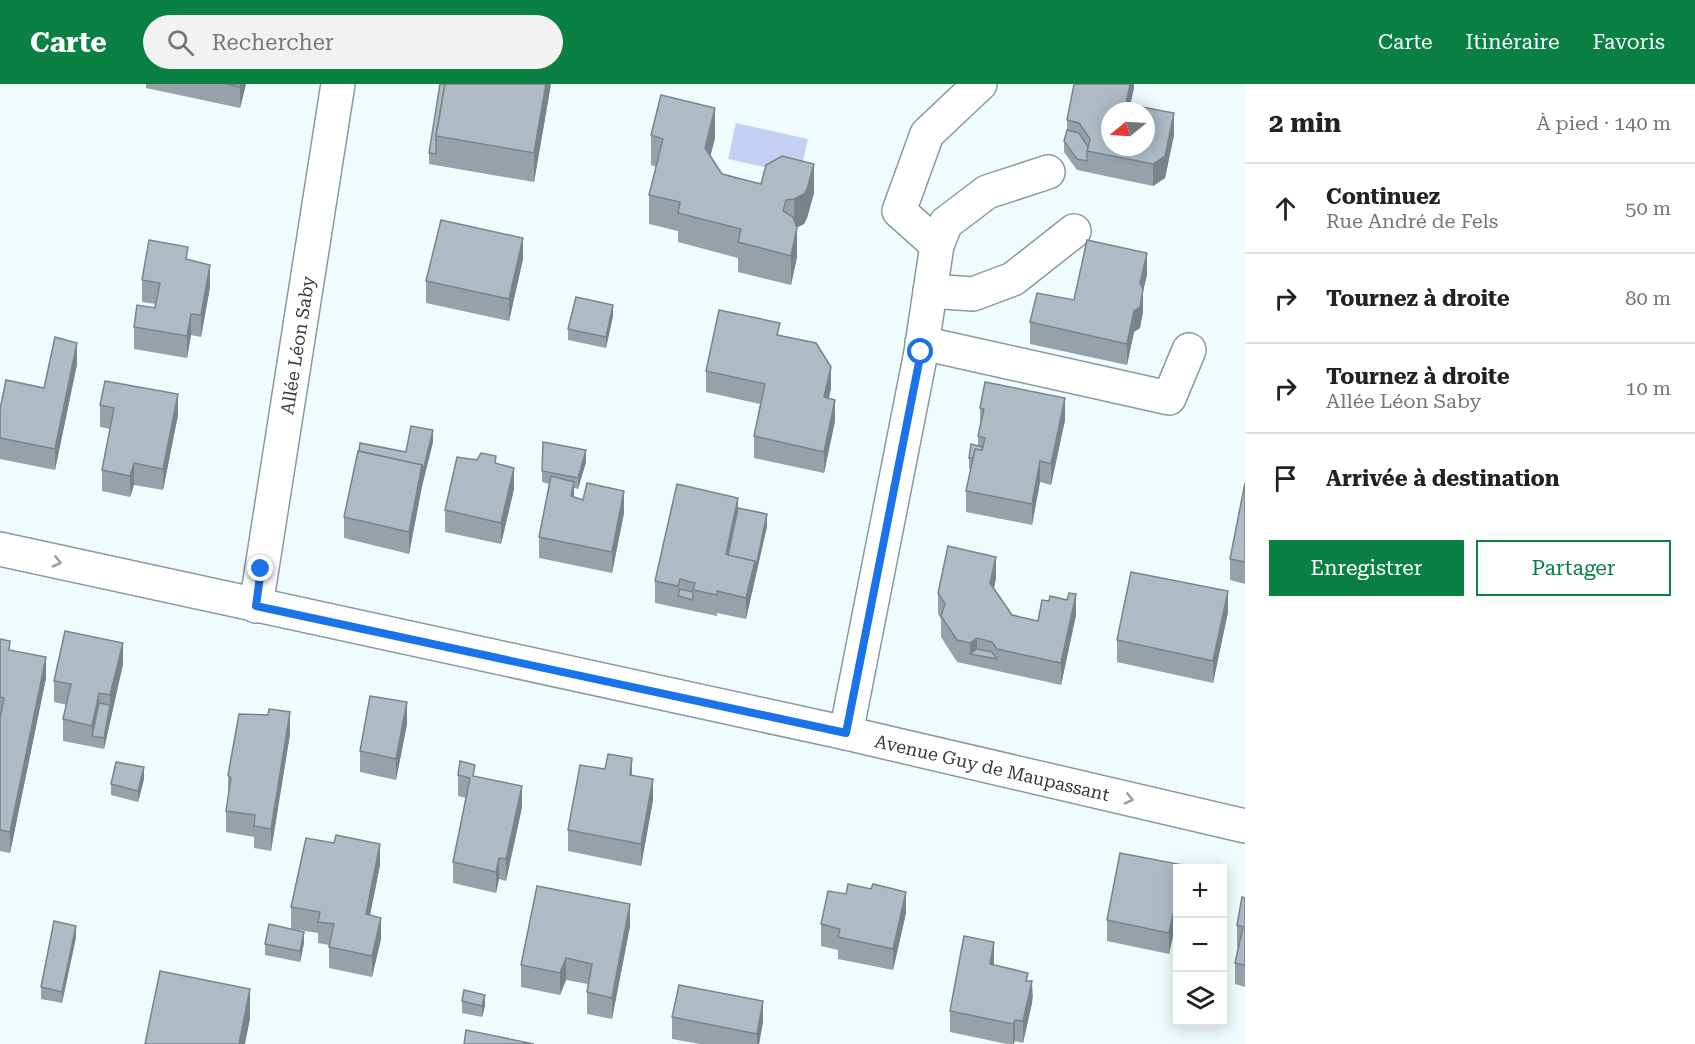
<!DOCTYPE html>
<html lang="fr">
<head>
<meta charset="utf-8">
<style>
	body { margin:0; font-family:"Roboto Serif",serif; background:#f2f2f2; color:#222 }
	.controls { position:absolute; right:18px; bottom:18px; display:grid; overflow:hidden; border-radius:0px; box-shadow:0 3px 15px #0003 }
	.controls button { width:54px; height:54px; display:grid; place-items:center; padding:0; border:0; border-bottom:2px solid #e0e0e0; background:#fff; color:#222; font:30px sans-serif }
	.compass { position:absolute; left:1101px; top:18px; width:54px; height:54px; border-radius:50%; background:#fff; box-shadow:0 3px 15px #0003; rotate:252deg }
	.stop { position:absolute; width:18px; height:18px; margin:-14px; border:4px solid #1a73e8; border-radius:50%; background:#fff }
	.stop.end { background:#1a73e8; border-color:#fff; box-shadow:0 2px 6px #0008 }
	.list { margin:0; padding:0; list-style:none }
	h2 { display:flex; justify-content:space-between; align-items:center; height:78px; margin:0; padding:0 24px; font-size:26px }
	h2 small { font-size:20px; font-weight:400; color:#767676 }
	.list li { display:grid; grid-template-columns:39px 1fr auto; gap:18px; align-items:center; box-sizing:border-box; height:90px; padding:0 24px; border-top:2px solid #e0e0e0 }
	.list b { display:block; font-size:22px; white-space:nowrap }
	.list p { margin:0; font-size:20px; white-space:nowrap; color:#767676 }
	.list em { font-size:20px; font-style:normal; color:#767676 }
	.actions { display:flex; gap:12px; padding:18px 24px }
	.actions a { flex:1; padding:14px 0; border:2px solid #0b8043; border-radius:0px; text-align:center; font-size:21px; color:#0b8043 }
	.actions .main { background:#0b8043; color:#fff }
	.icon { flex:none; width:33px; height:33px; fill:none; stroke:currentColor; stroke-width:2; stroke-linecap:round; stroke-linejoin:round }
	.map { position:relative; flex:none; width:1245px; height:960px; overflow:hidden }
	header { display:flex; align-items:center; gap:36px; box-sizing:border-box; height:84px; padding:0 30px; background:#0b8043; color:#fff }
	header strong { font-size:28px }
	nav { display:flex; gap:33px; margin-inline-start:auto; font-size:21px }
	.search { width:420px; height:54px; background:#f2f2f2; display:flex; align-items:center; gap:15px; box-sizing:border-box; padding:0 21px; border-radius:33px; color:#767676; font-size:22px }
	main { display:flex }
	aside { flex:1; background:#fff }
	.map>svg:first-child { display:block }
</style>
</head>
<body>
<header>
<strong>Carte</strong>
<div class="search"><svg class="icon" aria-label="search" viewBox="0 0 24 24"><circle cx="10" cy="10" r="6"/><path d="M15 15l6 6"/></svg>Rechercher</div>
<nav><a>Carte</a><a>Itinéraire</a><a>Favoris</a></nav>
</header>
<main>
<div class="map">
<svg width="1245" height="960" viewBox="0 0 1245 960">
	<rect width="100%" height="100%" fill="#f0fbfe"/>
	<polygon fill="#c3d0f3" points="736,39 808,55 800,91 728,75"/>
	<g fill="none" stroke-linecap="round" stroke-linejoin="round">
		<defs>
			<g id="minor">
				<polyline points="937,161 899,127 927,50 980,0"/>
				<polyline points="930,207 973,210 1013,195 1074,147"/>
				<polyline points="922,259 1169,314 1189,266"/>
				<path id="s1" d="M0,465l846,184 399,93"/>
				<path id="s2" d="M256,522l82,-522"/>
				<polyline points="846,649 921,268 937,161 946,139 987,108 1048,88"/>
			</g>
		</defs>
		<use href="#minor" stroke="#899a9f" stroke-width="36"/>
		<use href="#minor" stroke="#fff" stroke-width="33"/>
	</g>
	<g fill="#96a1a9">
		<polygon points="146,0 246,0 240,24 146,4"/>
		<polygon points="440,0 551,0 534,98 429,80 429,69"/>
		<polygon points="1134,0 1130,20 1174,51 1165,94 1153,102 1077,86 1064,68 1064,57 1067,46 1067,36"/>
		<polygon points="651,51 715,54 710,72 722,90 761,100 814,109 807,134 804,140 797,143 797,173 791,201 738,188 738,174 678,158 678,147 649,140 649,111 656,83 651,81"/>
		<polygon points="523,175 509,237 426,219 426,197"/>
		<polygon points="188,176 210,203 201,253 191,251 187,274 134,265 134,243 155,224 156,220 142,218 142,196"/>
		<polygon points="1147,191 1143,207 1143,227 1140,244 1134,248 1127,281 1030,260 1030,238 1074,216"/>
		<polygon points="613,232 606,264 568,256 568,245"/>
		<polygon points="780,251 831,304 829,314 835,337 824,389 754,374 754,352 760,320 706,308 706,287"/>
		<polygon points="77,280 55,386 0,375 0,325 44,304"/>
		<polygon points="100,321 178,331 163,406 134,401 130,413 102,407 102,386 110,345 100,343"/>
		<polygon points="980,324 1065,336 1051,401 1040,398 1032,441 966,428 966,407 971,385 969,385 969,374 978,362 978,352 980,342"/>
		<polygon points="433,358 422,402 409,470 344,454 344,433 359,367 406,368"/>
		<polygon points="586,378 578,405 574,404 574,413 624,429 612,489 539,474 539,453 549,400 542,398 542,387"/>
		<polygon points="496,379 514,405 501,460 445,448 445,426"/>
		<polygon points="1245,399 1245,500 1230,496 1230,475"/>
		<polygon points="767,442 746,535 717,529 717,532 655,519 655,497"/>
		<polygon points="996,494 994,505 1012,531 1038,537 1076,531 1061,601 957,578 941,553 941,535 938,530 938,509"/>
		<polygon points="1228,528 1213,599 1117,578 1117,556"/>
		<polygon points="0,555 10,566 46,594 10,769 0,767"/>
		<polygon points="123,580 104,665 63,657 63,635 67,621 54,618 54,597"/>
		<polygon points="407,640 396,696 360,688 360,667"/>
		<polygon points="290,650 271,767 254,764 254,753 226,748 226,727 228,713 228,691"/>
		<polygon points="458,691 475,693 522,723 506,797 499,795 496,809 453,799 453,778 466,714 458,712"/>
		<polygon points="632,691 653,716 641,782 568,767 568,746"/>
		<polygon points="144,695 138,718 111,711 111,700"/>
		<polygon points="334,759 380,781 370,831 381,855 372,893 329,884 329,861 318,859 318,849 292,845 304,859 300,878 265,871 265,860 291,845 291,823"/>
		<polygon points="1183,784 1169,870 1107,857 1107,836"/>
		<polygon points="871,805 906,829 893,886 838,875 838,866 821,862 821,840 846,810"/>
		<polygon points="1245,814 1245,903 1235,900 1235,879 1238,863 1237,863 1237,841"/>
		<polygon points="630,842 612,935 587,930 587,908 588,900 566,896 560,911 521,903 521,881"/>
		<polygon points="76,853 62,919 41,915 41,903"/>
		<polygon points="994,880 994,881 1028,897 1033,911 1032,919 1023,959 1015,957 1014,960 1007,960 950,948 950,927"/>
		<polygon points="462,917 485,922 482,933 462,929"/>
		<polygon points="672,933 763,938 759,960 700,960 672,955"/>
	</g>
	<g fill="#7a838a">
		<polygon points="241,0 246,0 240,24 240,3"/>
		<polygon points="546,0 551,0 534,98 534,69"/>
		<polygon points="1130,0 1134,0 1134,4 1129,27 1126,20"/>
		<polygon points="715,24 715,54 705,93 705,64"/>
		<polygon points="1174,29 1174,51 1165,94 1153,102 1153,80"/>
		<polygon points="814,80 814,109 807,134 804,140 794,145 794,115"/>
		<polygon points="797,144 797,173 791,201 791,172"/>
		<polygon points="523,154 523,175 509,237 509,215"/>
		<polygon points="1147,169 1147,191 1143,207 1143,227 1140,244 1134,248 1127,281 1127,260"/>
		<polygon points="210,181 210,203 201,253 201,231"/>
		<polygon points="613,221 613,232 606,264 606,253"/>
		<polygon points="191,230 191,251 187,274 187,252"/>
		<polygon points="77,259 77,280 55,386 55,365"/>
		<polygon points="831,283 831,304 824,335 824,313"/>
		<polygon points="178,310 178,331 163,406 163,385"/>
		<polygon points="1065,314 1065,336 1051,401 1051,380"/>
		<polygon points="835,316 835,337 824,389 824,368"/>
		<polygon points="433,346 433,358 422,402 409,470 409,448 422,381"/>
		<polygon points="586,366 586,378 578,405 578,394"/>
		<polygon points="1040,377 1040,398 1032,441 1032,420"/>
		<polygon points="134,379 134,401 130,413 130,392"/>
		<polygon points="514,384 514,405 501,460 501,439"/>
		<polygon points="574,398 574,419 571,412"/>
		<polygon points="624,407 624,429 612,489 612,468"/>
		<polygon points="738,414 738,435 728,481 726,470"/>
		<polygon points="767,430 767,442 746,535 746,514"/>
		<polygon points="996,473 996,494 990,521 990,499"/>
		<polygon points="1228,507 1228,528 1213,599 1213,577"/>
		<polygon points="1076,510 1076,531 1061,601 1061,579"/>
		<polygon points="977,554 977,571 970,570 970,559"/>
		<polygon points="123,559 123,580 104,665 104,654 110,621 110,611"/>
		<polygon points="46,573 46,594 10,769 10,748"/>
		<polygon points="99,609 99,630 92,652 92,642"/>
		<polygon points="407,618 407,640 396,696 396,675"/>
		<polygon points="290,628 290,650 271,767 271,745"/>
		<polygon points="632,674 632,695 630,691"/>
		<polygon points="144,683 144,695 138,718 138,707"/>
		<polygon points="653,695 653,716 641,782 641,760"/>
		<polygon points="522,702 522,723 506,797 506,775"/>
		<polygon points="380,760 380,781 366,851 366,830"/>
		<polygon points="499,774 499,795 496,809 496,788"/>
		<polygon points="906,808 906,829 893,886 893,865"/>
		<polygon points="1178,809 1178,831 1169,870 1169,849"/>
		<polygon points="630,820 630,842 612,935 612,914"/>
		<polygon points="381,834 381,855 372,893 372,872"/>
		<polygon points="76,842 76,853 62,919 62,908"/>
		<polygon points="304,848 304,859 300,878 300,867"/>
		<polygon points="994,858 994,880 990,901 990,880"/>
		<polygon points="566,874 566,896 560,911 560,889"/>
		<polygon points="1032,897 1032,908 1033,899 1032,919 1023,959 1023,937"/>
		<polygon points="250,905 250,935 245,960 239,960"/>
		<polygon points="485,911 485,922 482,933 482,922"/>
		<polygon points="763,917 763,938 759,960 757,960 757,950"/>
		<polygon points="1015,936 1015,957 1013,960 1013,940"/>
	</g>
	<g fill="#aebbc5" stroke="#7a838a" stroke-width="1.5" fill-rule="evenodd">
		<polygon points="227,0 241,0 240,3"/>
		<polygon points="440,0 445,0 436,52 436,70 429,69"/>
		<polygon points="445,0 546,0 534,69 436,52"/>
		<path d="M1074,0h56l-4,20 48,9 -9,43 -12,8 -66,-13 3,-12 -11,-16 -12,-3zM1110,27h36v36h-36z"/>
		<polygon points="661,11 715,24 705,64 722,90 761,100 766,81 782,72 814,80 807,105 804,110 794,115 786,116 783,127 793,133 797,144 791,172 738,158 741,145 678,129 680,118 649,111 663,55 651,51"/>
		<polygon points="1067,46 1079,49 1088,63 1087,67 1087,77 1077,75 1064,57"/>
		<polygon points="441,136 523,154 509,215 426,197"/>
		<polygon points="149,156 188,163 186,175 210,181 201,231 191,230 187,252 134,243 137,221 155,224 160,199 142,196"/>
		<polygon points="1087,156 1147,169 1140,199 1143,205 1140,223 1134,227 1127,260 1030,238 1037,209 1074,216"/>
		<polygon points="576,213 613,221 606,253 568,245"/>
		<polygon points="719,226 780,239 777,251 816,259 831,283 824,313 835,316 824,368 754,352 765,300 706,287"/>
		<polygon points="55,253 77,259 55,365 0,354 0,325 6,296 44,304"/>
		<polygon points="105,297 178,310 163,385 134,379 130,392 102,386 114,324 100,321"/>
		<polygon points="985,298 1065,314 1051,380 1040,377 1032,420 966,407 975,365 982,366 985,354 978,352 984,325 980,324"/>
		<polygon points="411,342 433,346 422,391 422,381 359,367 360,359 406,368"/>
		<polygon points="543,358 586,366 578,394 542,387"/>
		<polygon points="971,360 983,363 982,366 975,365 973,374 969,374"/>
		<polygon points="358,367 422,381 409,448 344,433"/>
		<polygon points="481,369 496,372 495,379 514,384 501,439 445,426 457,373 477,376"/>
		<polygon points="551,392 574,398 571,412 583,416 587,399 624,407 612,468 539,453"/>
		<polygon points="1245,399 1245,478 1230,475"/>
		<polygon points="677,400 738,414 726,470 755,477 746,514 717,507 717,511 693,506 695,499 680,495 678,502 655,497"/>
		<polygon points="738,424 767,430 755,487 755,477 728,471"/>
		<polygon points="948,462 996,473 990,499 1012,531 1038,537 1042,516 1049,517 1050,512 1067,516 1069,509 1076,510 1061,579 997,565 992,558 977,554 970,559 957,556 941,532 945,520 938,509"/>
		<polygon points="1131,488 1228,507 1213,577 1117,556"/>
		<polygon points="680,505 693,508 693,516 678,512"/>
		<polygon points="65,547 123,559 110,611 99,609 92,642 63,635 71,600 54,597"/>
		<polygon points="0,555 10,557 9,566 46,573 10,748 0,746 0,634 4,614 0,613"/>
		<polygon points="977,565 992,568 997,575 970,570"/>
		<polygon points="370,612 407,618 396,675 360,667"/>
		<polygon points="99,619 110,621 104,654 92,652"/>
		<polygon points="269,625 290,628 271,745 254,742 255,731 226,727 231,694 228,691 239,630 268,631"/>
		<polygon points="608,670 632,674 630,691 653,695 641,760 568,746 580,681 605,685"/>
		<polygon points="460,677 475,681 473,692 522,702 506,775 499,774 496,788 453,778 470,694 458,691"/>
		<polygon points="116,678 144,683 138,707 111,700"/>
		<polygon points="336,751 380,760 366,830 381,834 372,872 329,863 334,840 318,838 320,828 291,823 306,754 334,759"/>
		<polygon points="1120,769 1183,781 1183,784 1178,784 1178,809 1169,849 1107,836"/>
		<polygon points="848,800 871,805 873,800 906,808 893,865 838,853 840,845 821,840 828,807 846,810"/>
		<polygon points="537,802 630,820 612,914 587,908 592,880 566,874 560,889 521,881"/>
		<polygon points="1242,813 1245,814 1245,881 1235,879 1243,843 1237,841"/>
		<polygon points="54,837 76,842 62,908 41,903"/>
		<polygon points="269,840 304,848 300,867 265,860"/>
		<polygon points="964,852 994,858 990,880 1028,889 1026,897 1032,897 1023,937 1015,936 1013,940 950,927"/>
		<polygon points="160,887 250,905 239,960 145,960"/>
		<polygon points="679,901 763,917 757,950 672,933"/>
		<polygon points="464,906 485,911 482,922 462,917"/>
		<polygon points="466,946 534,960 464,960"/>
	</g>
	<defs><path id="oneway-chevron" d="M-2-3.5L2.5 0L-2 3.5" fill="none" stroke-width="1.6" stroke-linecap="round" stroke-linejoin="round" transform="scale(1.5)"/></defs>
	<g stroke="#999c9e">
		<use href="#oneway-chevron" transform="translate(57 478) rotate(13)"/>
		<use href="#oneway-chevron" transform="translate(1129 715) rotate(13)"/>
	</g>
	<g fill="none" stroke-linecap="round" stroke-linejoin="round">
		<polyline stroke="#1a73e8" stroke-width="8" points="261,485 256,522 846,649 921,268"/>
	</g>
	<g text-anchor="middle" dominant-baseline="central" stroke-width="6" stroke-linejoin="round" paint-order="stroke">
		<g font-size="18" fill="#333a3d" stroke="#f0fbfe">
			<text stroke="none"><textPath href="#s2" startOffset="264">Allée Léon Saby</textPath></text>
			<text stroke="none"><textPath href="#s1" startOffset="1016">Avenue Guy de Maupassant</textPath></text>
		</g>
	</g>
</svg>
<div class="controls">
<button>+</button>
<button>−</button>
<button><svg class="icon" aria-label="layers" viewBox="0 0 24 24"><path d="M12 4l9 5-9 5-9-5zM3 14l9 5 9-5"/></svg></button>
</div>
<svg class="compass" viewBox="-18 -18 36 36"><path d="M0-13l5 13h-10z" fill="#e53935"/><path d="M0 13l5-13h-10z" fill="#767676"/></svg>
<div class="stop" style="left:921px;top:268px"></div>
<div class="stop end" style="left:261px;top:485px"></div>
</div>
<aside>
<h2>2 min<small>À pied · 140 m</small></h2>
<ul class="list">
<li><svg class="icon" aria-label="ahead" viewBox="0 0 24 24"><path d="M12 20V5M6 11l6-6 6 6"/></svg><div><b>Continuez</b><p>Rue André de Fels</p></div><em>50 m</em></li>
<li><svg class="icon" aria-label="right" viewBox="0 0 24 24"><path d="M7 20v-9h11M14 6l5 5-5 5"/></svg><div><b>Tournez à droite</b></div><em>80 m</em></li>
<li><svg class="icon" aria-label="right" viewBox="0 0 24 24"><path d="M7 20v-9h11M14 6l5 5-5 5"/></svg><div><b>Tournez à droite</b><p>Allée Léon Saby</p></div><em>10 m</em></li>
<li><svg class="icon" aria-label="arrive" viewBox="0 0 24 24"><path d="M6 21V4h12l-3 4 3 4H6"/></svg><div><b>Arrivée à destination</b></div></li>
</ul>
<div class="actions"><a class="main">Enregistrer</a><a>Partager</a></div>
</aside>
</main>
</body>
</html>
